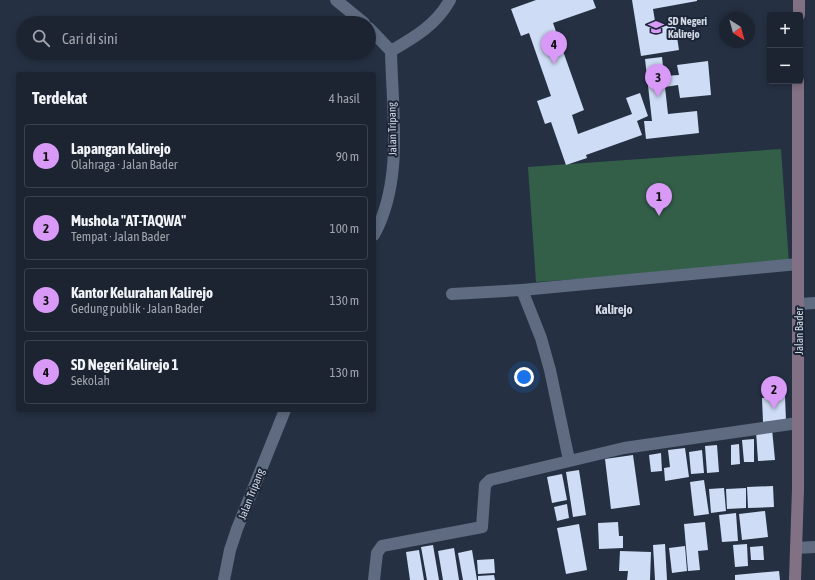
<!DOCTYPE html>
<html lang="id">
<head>
<meta charset="utf-8">
<style>
	body { margin:0; font-family:"Asap Condensed",sans-serif; background:#29303e; color:#f1f3f6 }
	.controls { position:absolute; right:12px; top:12px; display:grid; overflow:hidden; border-radius:4px; box-shadow:0 2px 6px #0003 }
	.controls button { width:36px; height:36px; display:grid; place-items:center; padding:0; border:0; border-bottom:1px solid #3a414d; background:#1c2432; color:#f1f3f6; font:20px sans-serif }
	.compass { position:absolute; left:719px; top:12px; width:36px; height:36px; border-radius:50%; background:#1c2432; box-shadow:0 2px 6px #0003; rotate:144deg }
	.you { position:absolute; left:524px; top:377px; width:14px; height:14px; margin:-10px; border:3px solid #fff; border-radius:50%; background:#1a73e8; box-shadow:0 0 0 6px #1a73e833 }
	.badge { display:grid; place-items:center; width:26px; height:26px; border-radius:50%; background:#d99af7; color:#111; font-size:13px; font-weight:700 }
	.pin { position:absolute; translate:-50% -33px; filter:drop-shadow(0 1px 2px #0008) }
	.pin::after { content:''; position:absolute; top:21px; width:14px; height:12px; background:inherit; clip-path:polygon(0 0,100% 0,50% 100%) }
	.list { margin:0; padding:0; list-style:none }
	h2 { display:flex; justify-content:space-between; align-items:center; height:52px; margin:0; padding:0 16px; font-size:17px }
	h2 small { font-size:13px; font-weight:400; color:#a0a4ac }
	.list li { display:grid; grid-template-columns:26px 1fr auto; gap:12px; align-items:center; box-sizing:border-box; height:64px; margin:0 8px 8px; padding:0 8px; border:1px solid #3a414d; border-radius:4px }
	.list b { display:block; font-size:15px; white-space:nowrap }
	.list p { margin:0; font-size:13px; white-space:nowrap; color:#a0a4ac }
	.list em { font-size:13px; font-style:normal; color:#a0a4ac }
	.icon { flex:none; width:22px; height:22px; fill:none; stroke:currentColor; stroke-width:2; stroke-linecap:round; stroke-linejoin:round }
	.map { position:relative; flex:none; width:815px; height:580px; overflow:hidden }
	.search { position:absolute; background:#1c2432; box-shadow:0 2px 6px #0003; left:16px; top:16px; width:360px; height:44px; display:flex; align-items:center; gap:10px; box-sizing:border-box; padding:0 14px; border-radius:22px; color:#a0a4ac; font-size:15px }
	.panel { position:absolute; background:#1c2432; box-shadow:0 2px 6px #0003; left:16px; top:72px; width:360px; height:340px; border-radius:4px }
	.map>svg:first-child { display:block }
</style>
</head>
<body>
<div class="map">
<svg width="815" height="580" viewBox="0 0 815 580">
	<rect width="100%" height="100%" fill="#253042"/>
	<polygon fill="#335f49" points="781,149 789,264 536,282 528,167"/>
	<g fill="#cedcf5">
		<polygon points="536,0 593,0 596,8 553,23 584,110 572,115 578,134 632,114 626,98 640,93 648,116 637,121 642,135 586,155 587,158 566,165 551,122 545,124 537,101 551,96 529,33 521,36 511,9"/>
		<polygon points="632,0 697,0 697,1 653,9 656,27 675,24 679,50 641,56"/>
		<polygon points="662,57 664,76 679,75 677,65 708,61 711,95 680,98 678,85 665,87 668,114 697,111 699,133 646,139 644,121 652,121 645,59"/>
		<polygon points="785,396 786,421 763,422 762,398"/>
		<polygon points="772,429 775,460 758,461 756,431"/>
		<polygon points="754,439 754,462 744,462 742,440"/>
		<polygon points="739,444 740,464 731,465 731,445"/>
		<polygon points="717,445 719,472 707,473 705,446"/>
		<polygon points="685,448 689,477 665,481 664,468 670,467 668,450"/>
		<polygon points="702,450 704,473 691,474 689,452"/>
		<polygon points="661,453 662,471 651,472 649,455"/>
		<polygon points="633,455 640,505 611,509 605,459"/>
		<polygon points="579,470 586,515 573,517 566,472"/>
		<polygon points="562,474 567,500 552,503 547,477"/>
		<polygon points="704,480 709,514 694,516 690,482"/>
		<polygon points="773,486 774,507 748,508 747,487"/>
		<polygon points="724,488 726,511 711,513 709,489"/>
		<polygon points="746,488 746,508 727,509 726,489"/>
		<polygon points="567,504 569,518 557,521 554,507"/>
		<polygon points="765,511 768,537 742,540 739,514"/>
		<polygon points="736,513 738,541 722,542 719,515"/>
		<polygon points="618,522 619,536 623,536 623,548 599,549 598,523"/>
		<polygon points="705,522 708,550 698,551 700,570 688,571 684,524"/>
		<polygon points="579,524 587,570 566,574 557,528"/>
		<polygon points="665,544 667,580 655,580 653,545"/>
		<polygon points="747,544 748,566 735,567 733,545"/>
		<polygon points="433,545 439,580 427,580 421,547"/>
		<polygon points="685,546 687,571 672,573 669,548"/>
		<polygon points="763,546 764,560 751,560 750,547"/>
		<polygon points="454,548 459,580 443,580 438,551"/>
		<polygon points="419,550 424,580 410,580 406,552"/>
		<polygon points="472,550 477,580 463,580 458,553"/>
		<polygon points="620,551 651,552 650,580 627,580 628,571 619,571"/>
		<polygon points="494,559 495,573 478,574 477,560"/>
		<polygon points="779,571 780,580 735,580 735,575"/>
		<polygon points="494,575 495,580 478,580 478,576"/>
	</g>
	<g fill="none" stroke-linecap="round" stroke-linejoin="round">
		<g stroke="#5e6b80" stroke-width="12">
			<polyline points="336,0 364,23"/>
			<path d="M369,28l22,23c1,60 13,129 -17,184"/>
			<path d="M391,51c24,-14 45,-26 59,-51"/>
			<polyline points="522,290 798,264"/>
			<polyline points="452,294 522,290 541,338 550,370 569,460"/>
			<polyline points="799,304 815,303"/>
			<polyline points="796,548 815,547"/>
			<polyline points="224,580 230,550 237,529 285,410"/>
			<polyline points="374,580 377,553 382,546 482,527 485,485 490,480 624,448 798,423"/>
		</g>
		<g stroke="#827184" stroke-width="12">
			<polyline points="799,15 799,0"/>
			<polyline points="795,580 798,489 798,81"/>
		</g>
	</g>
	<defs>
		<symbol id="school-bare" viewBox="-9 -9 18 18"><path d="M0-5L7-2L0 1L-7-2ZM-4 1L0 2.5L4 1V4Q0 6-4 4Z" fill="#d99af7" stroke="#1c2638" stroke-width="2.5" paint-order="stroke"/></symbol>
	</defs>
	<g fill-rule="evenodd">
		<use href="#school-bare" x="645" y="16" width="22" height="22"/>
	</g>
	<g text-anchor="middle" dominant-baseline="central" stroke-width="4" stroke-linejoin="round" paint-order="stroke">
		<g font-size="11" font-weight="bold" fill="#d1d8e4" stroke="#1c2638" text-anchor="start">
			<text x="668" y="21">SD Negeri<tspan x="668" dy="13">Kalirejo</tspan></text>
		</g>
		<g font-size="11" fill="#d1d8e4" stroke="#1c2638">
			<text transform="translate(392 129) rotate(-91)">Jalan Tripang</text>
			<text transform="translate(799 331) rotate(-90)">Jalan Bader</text>
			<text transform="translate(251 494) rotate(-69)">Jalan Tripang</text>
		</g>
		<g font-size="13" font-weight="bold" fill="#d1d8e4" stroke="#1c2638">
			<text x="614" y="309">Kalirejo</text>
		</g>
	</g>
</svg>
<div class="controls">
<button>+</button>
<button>−</button>
</div>
<svg class="compass" viewBox="-18 -18 36 36"><path d="M0-13l5 13h-10z" fill="#e53935"/><path d="M0 13l5-13h-10z" fill="#a0a4ac"/></svg>
<div class="you"></div>
<div class="pin badge" style="left:659px;top:216px">1</div>
<div class="pin badge" style="left:774px;top:409px">2</div>
<div class="pin badge" style="left:658px;top:97px">3</div>
<div class="pin badge" style="left:554px;top:64px">4</div>
<div class="search"><svg class="icon" aria-label="search" viewBox="0 0 24 24"><circle cx="10" cy="10" r="6"/><path d="M15 15l6 6"/></svg>Cari di sini</div>
<section class="panel">
<h2>Terdekat<small>4 hasil</small></h2>
<ul class="list">
<li><span class="badge">1</span><div><b>Lapangan Kalirejo</b><p>Olahraga · Jalan Bader</p></div><em>90 m</em></li>
<li><span class="badge">2</span><div><b>Mushola &quot;AT-TAQWA&quot;</b><p>Tempat · Jalan Bader</p></div><em>100 m</em></li>
<li><span class="badge">3</span><div><b>Kantor Kelurahan Kalirejo</b><p>Gedung publik · Jalan Bader</p></div><em>130 m</em></li>
<li><span class="badge">4</span><div><b>SD Negeri Kalirejo 1</b><p>Sekolah</p></div><em>130 m</em></li>
</ul>
</section>
</div>
</body>
</html>
